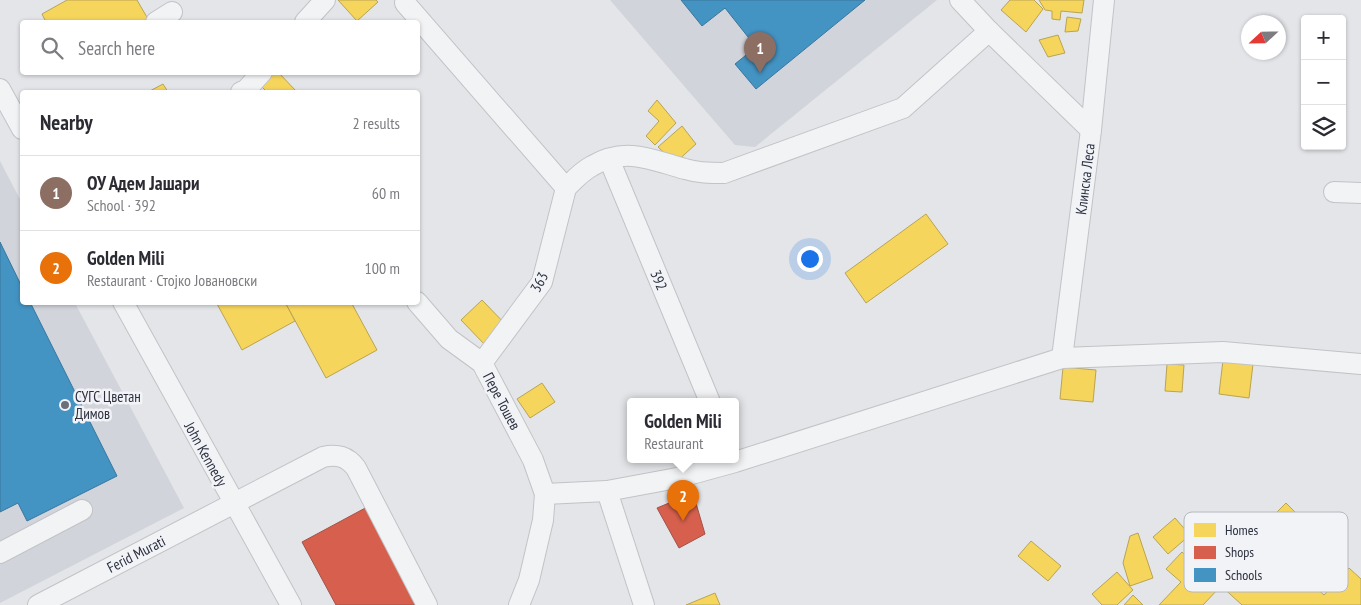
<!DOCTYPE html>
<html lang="en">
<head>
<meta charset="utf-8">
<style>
	body { margin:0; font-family:"PT Sans Narrow",sans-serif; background:#f2f2f3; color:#2b2b33 }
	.controls { position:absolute; right:15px; top:15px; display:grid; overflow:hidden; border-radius:5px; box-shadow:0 1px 4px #0004 }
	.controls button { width:45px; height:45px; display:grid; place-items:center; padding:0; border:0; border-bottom:1px solid #e1e1e2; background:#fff; color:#2b2b33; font:25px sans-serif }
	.compass { position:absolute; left:1241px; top:15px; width:45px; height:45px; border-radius:50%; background:#fff; box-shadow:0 1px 4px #0004; rotate:248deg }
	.you { position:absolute; left:809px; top:258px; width:18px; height:18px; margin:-12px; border:4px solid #fff; border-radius:50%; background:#1a73e8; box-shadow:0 0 0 8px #1a73e833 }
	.badge { display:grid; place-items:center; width:32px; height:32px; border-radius:50%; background:#b45309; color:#fff; font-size:16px; font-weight:700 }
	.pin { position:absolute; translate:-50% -41px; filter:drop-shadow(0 1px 2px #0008) }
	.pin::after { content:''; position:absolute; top:26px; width:18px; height:15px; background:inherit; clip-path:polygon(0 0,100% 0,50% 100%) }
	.popup { position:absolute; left:627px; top:398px; width:112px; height:65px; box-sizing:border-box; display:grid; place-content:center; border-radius:5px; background:#fff; filter:drop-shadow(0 1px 4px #0005); font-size:16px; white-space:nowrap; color:#7c7c81 }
	.popup b { font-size:19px; color:#2b2b33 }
	.popup::after { content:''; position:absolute; left:50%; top:100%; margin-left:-10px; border:10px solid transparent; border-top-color:#fff }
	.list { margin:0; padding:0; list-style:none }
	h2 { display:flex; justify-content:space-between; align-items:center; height:65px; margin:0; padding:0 20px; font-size:21px }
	h2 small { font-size:16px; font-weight:400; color:#7c7c81 }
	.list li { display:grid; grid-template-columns:32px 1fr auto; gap:15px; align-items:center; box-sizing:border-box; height:75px; padding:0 20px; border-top:1px solid #e1e1e2 }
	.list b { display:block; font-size:19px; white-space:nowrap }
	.list p { margin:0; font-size:16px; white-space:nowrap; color:#7c7c81 }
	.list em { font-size:16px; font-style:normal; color:#7c7c81 }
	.icon { flex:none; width:28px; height:28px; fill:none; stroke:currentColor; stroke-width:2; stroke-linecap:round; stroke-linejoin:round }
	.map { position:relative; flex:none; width:1361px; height:605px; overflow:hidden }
	.search { position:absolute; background:#fff; box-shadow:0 1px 4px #0004; left:20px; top:20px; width:400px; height:55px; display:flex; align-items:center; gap:12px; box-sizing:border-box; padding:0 18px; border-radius:5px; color:#7c7c81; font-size:19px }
	.panel { position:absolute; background:#fff; box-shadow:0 1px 4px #0004; left:20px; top:90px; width:400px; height:215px; border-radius:5px }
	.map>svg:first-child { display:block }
</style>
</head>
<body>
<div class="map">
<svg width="1361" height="605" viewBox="0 0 1361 605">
	<rect width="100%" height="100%" fill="#e3e5e8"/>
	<g fill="#d2d4db">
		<polygon points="610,0 937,0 755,147 735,145"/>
		<polygon points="0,161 22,203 22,302 75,303 184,508 0,603"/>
	</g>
	<g fill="#f6d55c" stroke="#b9a453">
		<polygon points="67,0 137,0 148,19 142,22 46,22 42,14"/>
		<polygon points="338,0 376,0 378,2 357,21"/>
		<polygon points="1010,0 1034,0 1043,9 1026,32 1001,10"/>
		<polygon points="1084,0 1082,13 1061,11 1060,20 1052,19 1052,11 1045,10 1039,0"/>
		<polygon points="1067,17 1081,19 1078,31 1065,32"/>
		<polygon points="1058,35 1065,53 1048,57 1039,40"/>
		<polygon points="271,72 278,72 297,92 267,92 259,84"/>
		<polygon points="163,84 168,92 148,92"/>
		<polygon points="657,100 676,123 655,145 646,136 659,121 648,111"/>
		<polygon points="682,126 696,144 675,163 658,147"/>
		<polygon points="926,214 948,244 866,303 845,273"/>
		<polygon points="482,300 508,327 487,347 461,320"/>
		<polygon points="216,302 285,302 295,321 242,350"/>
		<polygon points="285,302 351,302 377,350 326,378"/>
		<polygon points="1223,360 1253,364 1249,398 1219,394"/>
		<polygon points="1167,364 1184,365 1182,392 1165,391"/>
		<polygon points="1063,367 1096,370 1093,402 1060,399"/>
		<polygon points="542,383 555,402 530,418 517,399"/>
		<polygon points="1286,503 1306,523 1283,546 1263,526"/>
		<polygon points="1237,517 1324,595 1349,568 1361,579 1361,605 1242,605 1196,563"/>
		<polygon points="1175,518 1190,535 1168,554 1153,537"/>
		<polygon points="1138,533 1153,578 1130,586 1123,563 1130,536"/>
		<polygon points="1031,541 1061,566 1048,581 1018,556"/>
		<polygon points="1182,552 1219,588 1203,605 1159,605 1181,582 1166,569"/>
		<polygon points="1117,572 1133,590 1117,605 1102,605 1092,594"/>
		<polygon points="715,593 720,605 686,605"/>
		<polygon points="1133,595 1143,605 1124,605"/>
	</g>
	<g fill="#d6604d" stroke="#a35249">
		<polygon points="693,493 705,534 679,548 657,508"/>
		<polygon points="369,506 424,605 336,605 302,542"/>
	</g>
	<g fill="#4393c3" stroke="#3c759b">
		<polygon points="681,0 865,0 756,89 735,64 756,47 725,8 702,26"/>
		<polygon points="0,242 22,287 22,302 30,302 117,476 27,521 18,503 0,512"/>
	</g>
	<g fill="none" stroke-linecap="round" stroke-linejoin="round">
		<defs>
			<g id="minor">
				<path d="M405,3l161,185c8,-8 16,-17 26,-22 34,-20 60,-6 93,3 13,4 26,4 39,4l179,-65 86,-77 -29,-31"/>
				<polyline points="156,22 172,12"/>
				<polyline points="305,22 325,0"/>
				<polyline points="989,31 1091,130"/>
				<polyline points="0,89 22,129"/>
				<polyline points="241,92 246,90 262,72"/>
				<polyline points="609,159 710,402"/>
				<polyline points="1334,192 1361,193"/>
				<polyline points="123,302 291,605"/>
				<polyline points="417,302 449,339 482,363 533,460 545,494 543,520 529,580 519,605"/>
				<polyline points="1062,358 1091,130 1104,0"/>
				<polyline points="482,363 542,282 566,188"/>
				<polyline points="607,491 644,605"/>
				<polyline points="545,494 607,491 677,478 735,462 1062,358 1223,352 1361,364"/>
				<polyline points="0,553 82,510"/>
				<path d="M38,605l285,-148c14,-3 24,-1 33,11l71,137"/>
			</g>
		</defs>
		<use href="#minor" stroke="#c2c3c6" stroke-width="22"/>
		<use href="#minor" stroke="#f2f3f5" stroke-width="20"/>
	</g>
	<circle fill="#6c6f7a" stroke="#f1f3f7" stroke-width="2" cx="65" cy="405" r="5"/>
	<g text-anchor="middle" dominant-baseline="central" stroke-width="5" stroke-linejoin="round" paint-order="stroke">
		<g font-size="15" fill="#2c303f" stroke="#f1f3f7">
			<text transform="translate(1085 179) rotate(-83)">Клинска Леса</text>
			<text transform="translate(659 280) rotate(67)">392</text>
			<text transform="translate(539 282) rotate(-62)">363</text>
			<text transform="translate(502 401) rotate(62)">Пере Тошев</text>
			<text transform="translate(206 454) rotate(61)">John Kennedy</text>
			<text transform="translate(136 554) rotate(-27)">Ferid Murati</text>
		</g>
		<g font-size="15" fill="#2c303f" stroke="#f1f3f7" text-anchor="start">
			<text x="75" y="396">СУГС Цветан<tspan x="75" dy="17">Димов</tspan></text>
		</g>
	</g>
	<rect x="1184" y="512" width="164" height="80" rx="8" fill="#f1f3f7" stroke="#b6b8c0" stroke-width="1"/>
	<rect x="1194" y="523" width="22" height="14" fill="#f6d55c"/>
	<rect x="1194" y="546" width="22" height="13" fill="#d6604d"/>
	<rect x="1194" y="568" width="22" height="14" fill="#4393c3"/>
	<g font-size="14" fill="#2c303f">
		<text x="1225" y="535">Homes</text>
		<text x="1225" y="557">Shops</text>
		<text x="1225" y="580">Schools</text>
	</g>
</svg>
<div class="controls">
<button>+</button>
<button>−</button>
<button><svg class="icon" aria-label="layers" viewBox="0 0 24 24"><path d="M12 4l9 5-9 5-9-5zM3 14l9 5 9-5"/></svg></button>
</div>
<svg class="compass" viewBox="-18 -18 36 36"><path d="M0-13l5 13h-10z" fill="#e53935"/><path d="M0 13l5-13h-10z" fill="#7c7c81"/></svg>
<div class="you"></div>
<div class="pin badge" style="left:760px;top:73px;background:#8d6e63">1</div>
<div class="pin badge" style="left:683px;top:521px;background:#e8710a">2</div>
<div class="popup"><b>Golden Mili</b>Restaurant</div>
<div class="search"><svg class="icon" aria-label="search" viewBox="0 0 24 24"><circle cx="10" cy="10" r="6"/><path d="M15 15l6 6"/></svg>Search here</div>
<section class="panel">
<h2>Nearby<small>2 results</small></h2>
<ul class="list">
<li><span class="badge" style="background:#8d6e63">1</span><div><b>ОУ Адем Јашари</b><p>School · 392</p></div><em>60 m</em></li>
<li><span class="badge" style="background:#e8710a">2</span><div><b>Golden Mili</b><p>Restaurant · Стојко Јовановски</p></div><em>100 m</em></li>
</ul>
</section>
</div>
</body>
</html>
